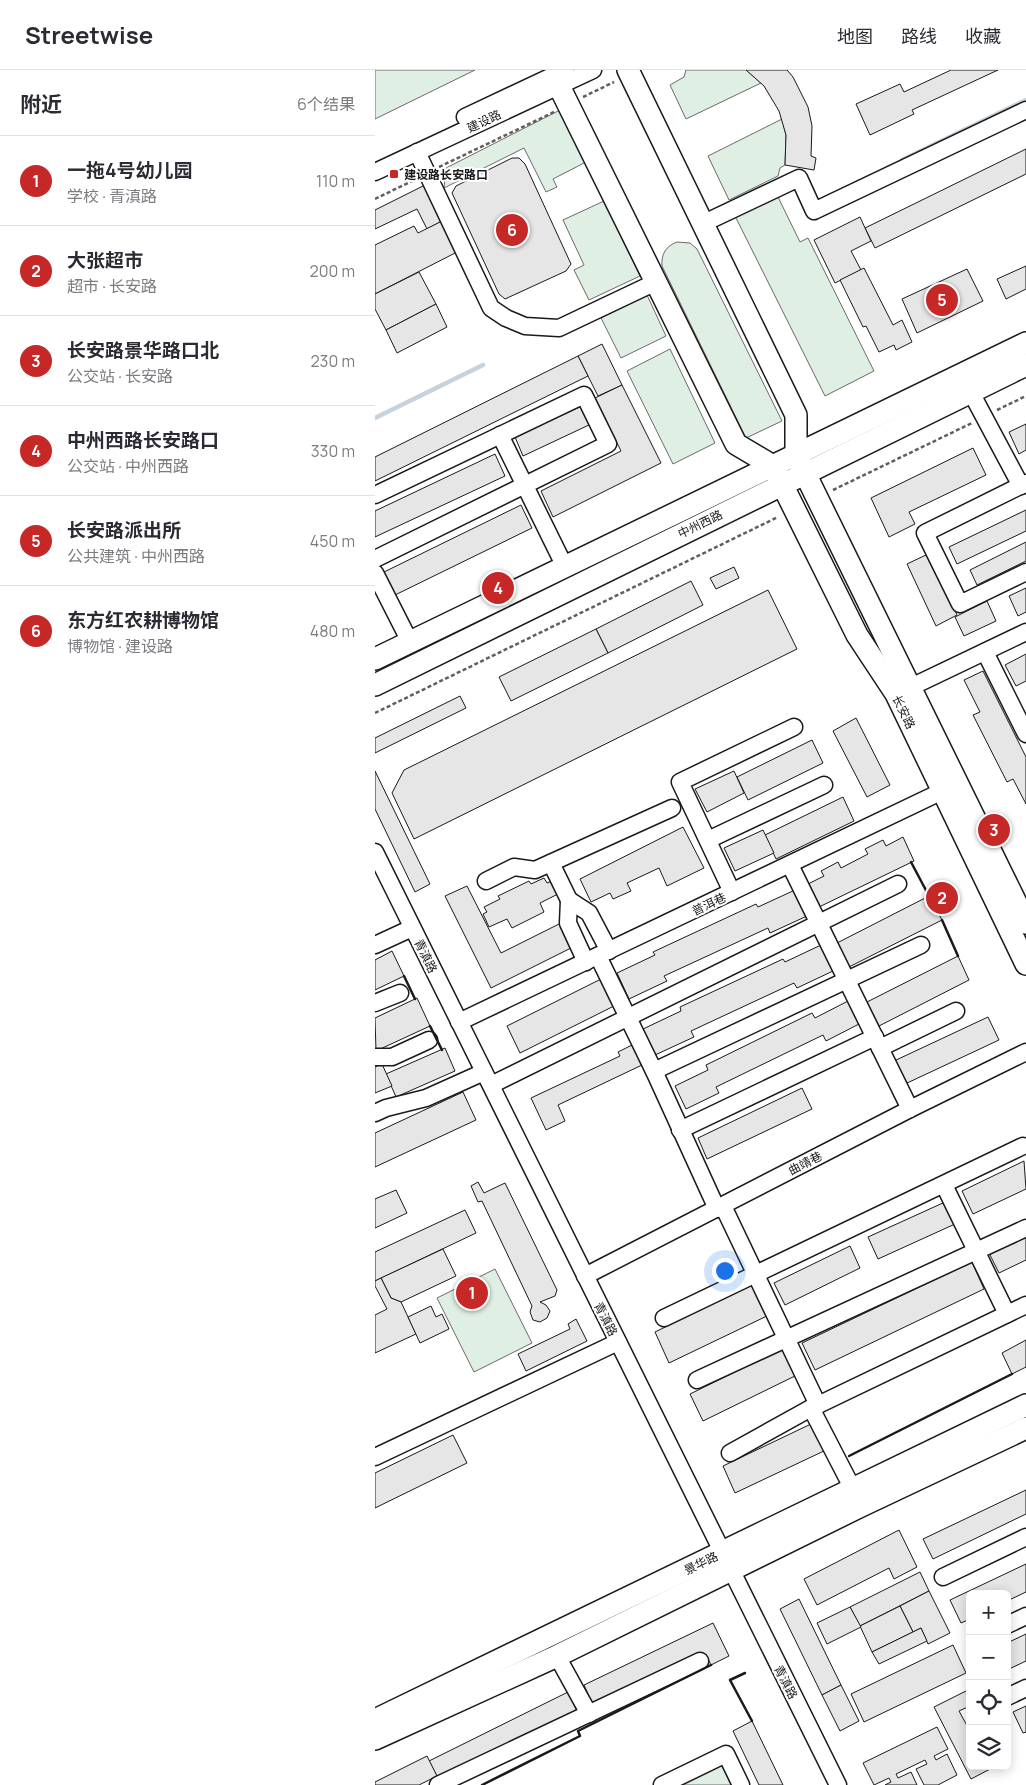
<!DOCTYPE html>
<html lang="zh">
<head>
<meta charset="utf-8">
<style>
	body { margin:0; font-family:Manrope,"Noto Sans SC",sans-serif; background:#f7f7f7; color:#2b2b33 }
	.controls { position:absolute; right:15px; bottom:15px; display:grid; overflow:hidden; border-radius:8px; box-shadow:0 2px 12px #0003 }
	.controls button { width:45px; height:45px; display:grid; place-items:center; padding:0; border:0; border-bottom:1px solid #e1e1e2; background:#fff; color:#2b2b33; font:25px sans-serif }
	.you { position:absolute; left:349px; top:1200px; width:18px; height:18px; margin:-12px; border:4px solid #fff; border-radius:50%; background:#1a73e8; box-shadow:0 0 0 8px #1a73e833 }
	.badge { display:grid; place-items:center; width:32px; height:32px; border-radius:50%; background:#c62828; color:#fff; font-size:16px; font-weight:700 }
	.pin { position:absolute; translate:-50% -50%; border:2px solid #fff; box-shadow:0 1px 5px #0006 }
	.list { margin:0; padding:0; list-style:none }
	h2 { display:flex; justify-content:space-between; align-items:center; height:65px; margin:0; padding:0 20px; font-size:21px }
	h2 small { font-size:16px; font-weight:400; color:#7c7c81 }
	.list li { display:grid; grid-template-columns:32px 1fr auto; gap:15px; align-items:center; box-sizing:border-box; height:90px; padding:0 20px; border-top:1px solid #e1e1e2 }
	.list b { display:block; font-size:19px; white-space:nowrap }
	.list p { margin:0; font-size:16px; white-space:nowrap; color:#7c7c81 }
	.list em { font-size:16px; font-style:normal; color:#7c7c81 }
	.icon { flex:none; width:28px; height:28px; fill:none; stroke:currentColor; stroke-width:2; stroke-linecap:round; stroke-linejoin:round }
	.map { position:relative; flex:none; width:651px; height:1715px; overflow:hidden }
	header { display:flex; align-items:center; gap:30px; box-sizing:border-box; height:70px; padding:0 25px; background:#fff; border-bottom:1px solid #e1e1e2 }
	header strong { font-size:24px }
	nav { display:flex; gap:28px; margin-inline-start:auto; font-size:18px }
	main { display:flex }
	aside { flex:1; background:#fff }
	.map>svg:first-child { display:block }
</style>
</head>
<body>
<header>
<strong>Streetwise</strong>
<nav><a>地图</a><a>路线</a><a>收藏</a></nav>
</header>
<main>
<aside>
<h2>附近<small>6个结果</small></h2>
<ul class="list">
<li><span class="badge">1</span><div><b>一拖4号幼儿园</b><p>学校 · 青滇路</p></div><em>110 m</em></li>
<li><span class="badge">2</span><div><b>大张超市</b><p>超市 · 长安路</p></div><em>200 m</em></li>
<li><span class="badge">3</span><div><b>长安路景华路口北</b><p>公交站 · 长安路</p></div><em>230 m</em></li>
<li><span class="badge">4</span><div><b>中州西路长安路口</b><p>公交站 · 中州西路</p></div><em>330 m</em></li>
<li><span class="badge">5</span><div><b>长安路派出所</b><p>公共建筑 · 中州西路</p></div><em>450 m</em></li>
<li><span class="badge">6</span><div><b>东方红农耕博物馆</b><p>博物馆 · 建设路</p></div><em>480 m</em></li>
</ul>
</aside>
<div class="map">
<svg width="651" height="1715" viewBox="0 0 651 1715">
	<rect width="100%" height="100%" fill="#fff"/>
	<g fill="#e0efe3" stroke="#6a6a6a">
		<polygon points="0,0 100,0 0,49"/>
		<polygon points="311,0 371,0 386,13 311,49 295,15 309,7"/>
		<polygon points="185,40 211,92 178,109 182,117 171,122 149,78 69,118 71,98"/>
		<polygon points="407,49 411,65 410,95 405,98 403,106 354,130 333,86"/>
		<polygon points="402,125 425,172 433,168 499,301 450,326 360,146"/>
		<polygon points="229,131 265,206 214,230 199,200 209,195 188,150"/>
		<path d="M302,172l13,1 7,6 85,172 -36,17 -84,-172c-1,-12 4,-20 15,-24z"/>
		<polygon points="272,225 291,266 246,288 226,248"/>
		<polygon points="295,279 340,373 298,394 252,301"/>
		<polygon points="120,1199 157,1273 99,1302 62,1228"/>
		<polygon points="346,1694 356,1715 302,1715"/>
	</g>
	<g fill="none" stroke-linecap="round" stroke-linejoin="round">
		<g stroke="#c6d2dc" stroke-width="4.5">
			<polyline points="527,90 651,30"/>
			<polyline points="0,348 108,295"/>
		</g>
	</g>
	<g fill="#e6e6e6" stroke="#1a1a1a">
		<polygon points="371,0 412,0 418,7 433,37 437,56 436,86 441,88 439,100 410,95 411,65 404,41 389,16"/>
		<polygon points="576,0 623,0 537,40 539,44 495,65 481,34 525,14 529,22"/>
		<polygon points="651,79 651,104 500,178 490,158"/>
		<polygon points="137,88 144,88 150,94 196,194 191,201 130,229 124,224 77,123 81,116"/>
		<polygon points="52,114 69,150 52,159 42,139 0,159 0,140"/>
		<polygon points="485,147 496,171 476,181 486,200 460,213 439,170"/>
		<polygon points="69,150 84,181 0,224 0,175 39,156 43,163"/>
		<polygon points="651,196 651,219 631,229 622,209"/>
		<polygon points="489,198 518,255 527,250 537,272 521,280 519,275 504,282 491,256 488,257 465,210"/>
		<polygon points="592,199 608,231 542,263 527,229"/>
		<polygon points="44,202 61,234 11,260 0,239 0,224"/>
		<polygon points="61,234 72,257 22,283 11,260"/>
		<polygon points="227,274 247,315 223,326 203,286"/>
		<polygon points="203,286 213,306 0,411 0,387"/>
		<polygon points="247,315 286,393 178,447 166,421 246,381 220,328"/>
		<polygon points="207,336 216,354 148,386 140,367"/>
		<polygon points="651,354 651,380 644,384 634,362"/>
		<polygon points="598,378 611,405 534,442 540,454 514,467 496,428"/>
		<polygon points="120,384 130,406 0,467 0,441"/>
		<polygon points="146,435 157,458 20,525 9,502"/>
		<polygon points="651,440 651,461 582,494 574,477"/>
		<polygon points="651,472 651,491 602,515 595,500"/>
		<polygon points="553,484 582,545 561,556 532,494"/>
		<polygon points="359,497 364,508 341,519 335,508"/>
		<polygon points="316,511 328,535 233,583 221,559"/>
		<polygon points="651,518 651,542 643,546 634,526"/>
		<polygon points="393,520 422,579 39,769 17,723 29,700"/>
		<polygon points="612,531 621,551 589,566 580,547"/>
		<polygon points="221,559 233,583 136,631 124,607"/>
		<polygon points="651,584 651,611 641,616 630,595"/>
		<polygon points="608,601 651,687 651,734 638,709 632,712 598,645 605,642 589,610"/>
		<polygon points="85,626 91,638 0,683 0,668"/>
		<polygon points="481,648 515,715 492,727 458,661"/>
		<polygon points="437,670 448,693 373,730 362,707"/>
		<polygon points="0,701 55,814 40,822 0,739"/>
		<polygon points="359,701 369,723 332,742 320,719"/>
		<polygon points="468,727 479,751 401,789 390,765"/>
		<polygon points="308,757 329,798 292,816 284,798 252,813 256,821 238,829 235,823 216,832 205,809"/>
		<polygon points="388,760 399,783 360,801 349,778"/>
		<polygon points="528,767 539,791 444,837 433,814 449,806 446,801 463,792 466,798 493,784 490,779 508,770 511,776"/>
		<polygon points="169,808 172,813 177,811 183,824 165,833 169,842 137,858 132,849 114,857 108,844 112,842 109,837 125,829 123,826 154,811 156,814"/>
		<polygon points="92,816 126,883 188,852 200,876 116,918 70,826"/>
		<polygon points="420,820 432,846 395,863 393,858 289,906 292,911 254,929 242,903 280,885 278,882 381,834 383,837"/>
		<polygon points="554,826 567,850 474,897 462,873"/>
		<polygon points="446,875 458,901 422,918 419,913 316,961 319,967 280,985 268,959 306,941 305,937 408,889 410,892"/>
		<polygon points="17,881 29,906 0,920 0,890"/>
		<polygon points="583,886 594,910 504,956 492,932"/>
		<polygon points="226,909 239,936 145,983 132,956"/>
		<polygon points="42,928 55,956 1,981 0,948"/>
		<polygon points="473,931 484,954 451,971 448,965 341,1017 344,1023 311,1039 300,1016 333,1000 331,995 437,943 440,948"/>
		<polygon points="613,947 624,970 530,1014 519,991"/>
		<polygon points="257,975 267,995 183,1035 190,1051 171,1060 156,1028 245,986 243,982"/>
		<polygon points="70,978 80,1001 21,1027 11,1004"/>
		<polygon points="7,994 17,1016 0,1023 0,997"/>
		<polygon points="427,1018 437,1039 332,1089 323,1068"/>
		<polygon points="88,1022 101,1050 0,1097 0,1063"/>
		<polygon points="649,1091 651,1119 598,1144 587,1121"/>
		<polygon points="103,1112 109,1123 130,1113 182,1220 180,1226 165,1232 171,1235 175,1241 172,1248 165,1252 158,1250 155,1242 157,1236 107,1131 103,1132 96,1116"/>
		<polygon points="21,1120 32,1143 0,1158 0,1129"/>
		<polygon points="570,1132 580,1154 503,1189 493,1167"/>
		<polygon points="90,1140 101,1163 0,1211 0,1182"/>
		<polygon points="651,1166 651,1190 624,1203 614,1183"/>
		<polygon points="475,1176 485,1198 410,1235 399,1213"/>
		<polygon points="68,1179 81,1206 26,1232 16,1228 6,1208"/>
		<polygon points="597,1192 609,1219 440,1300 427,1273"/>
		<polygon points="6,1208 16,1228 26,1232 41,1264 0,1283 0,1245 12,1239 0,1216 0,1211"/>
		<polygon points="379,1214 394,1245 294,1293 280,1262"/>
		<polygon points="56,1236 61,1247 67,1244 74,1259 45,1273 33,1247"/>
		<polygon points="201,1249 212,1271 151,1301 143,1284 195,1259 193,1254"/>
		<polygon points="651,1270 651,1297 637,1304 627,1283"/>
		<polygon points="409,1278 422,1305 328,1351 315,1324"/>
		<polygon points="438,1353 451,1380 360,1423 348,1396"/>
		<polygon points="78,1365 92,1393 0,1438 0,1403"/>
		<polygon points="651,1420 651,1444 558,1489 548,1469"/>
		<polygon points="524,1460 542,1497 519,1509 514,1498 442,1535 429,1509"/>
		<polygon points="651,1494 651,1522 632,1531 632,1524 595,1524 595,1549 586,1553 575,1530"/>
		<polygon points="545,1502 554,1521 485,1556 475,1537"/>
		<polygon points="554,1521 575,1563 553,1574 546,1558 538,1562 525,1536"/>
		<polygon points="424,1529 466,1615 447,1625 405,1539"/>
		<polygon points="525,1536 538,1562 497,1582 485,1556"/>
		<polygon points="475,1537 486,1557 452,1574 442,1553"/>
		<polygon points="338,1553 354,1586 336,1595 332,1587 322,1583 217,1633 209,1615"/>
		<polygon points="546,1558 552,1571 504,1594 497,1582"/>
		<polygon points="651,1564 651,1591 632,1600 632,1573"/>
		<polygon points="578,1575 591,1603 489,1652 476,1624"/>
		<polygon points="466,1615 484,1651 465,1661 447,1625"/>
		<polygon points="595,1619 595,1636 584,1641 595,1661 595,1696 621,1696 596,1709 559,1637"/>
		<polygon points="193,1622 202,1641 64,1710 54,1691"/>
		<polygon points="651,1636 651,1662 648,1663 638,1642"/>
		<polygon points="377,1651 408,1715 384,1715 358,1661"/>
		<polygon points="562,1657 573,1679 559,1686 561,1690 572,1684 582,1705 563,1715 549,1715 541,1699 552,1694 550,1690 521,1704 523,1708 536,1702 542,1715 510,1715 516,1712 514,1708 499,1715 488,1693"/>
		<polygon points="52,1686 62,1706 44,1715 0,1715 0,1712"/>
	</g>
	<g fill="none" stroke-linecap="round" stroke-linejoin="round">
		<defs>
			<g id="minor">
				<polyline points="90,47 190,0"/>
				<polyline points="42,82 116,238 131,248 150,256 184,258 281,212"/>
				<polyline points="0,102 218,0"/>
				<polyline points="327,154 424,108 439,141 651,40"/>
				<polyline points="591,313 646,416"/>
				<polyline points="125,365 190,497"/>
				<polyline points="651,413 550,463 585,534 651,502"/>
				<polyline points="0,425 209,325 233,374 0,489"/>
				<polyline points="0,503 35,572"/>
				<polyline points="610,582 651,664"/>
				<polyline points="536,617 651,562"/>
				<polyline points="333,770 449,715"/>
				<polyline points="0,782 463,1715"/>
				<polyline points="176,793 194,830"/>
				<polyline points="415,795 535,1039"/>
				<polyline points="111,811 139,797 160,800 297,738"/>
				<polyline points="357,822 305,712 419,657"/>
				<polyline points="0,875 37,858"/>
				<polyline points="223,886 279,1001 342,1139"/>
				<polyline points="211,892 193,853 194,830 214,843 234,881"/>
				<polyline points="0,933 25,923"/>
				<polyline points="84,952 578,716"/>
				<polyline points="505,978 581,941"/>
				<polyline points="0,987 17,987 54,970"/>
				<polyline points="279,1001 546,875"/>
				<polyline points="116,1015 523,814"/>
				<polyline points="0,1043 11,1038 51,1028 109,1002"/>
				<polyline points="305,1060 500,967"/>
				<polyline points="569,1115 632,1244"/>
				<polyline points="348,1136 443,1335 436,1338 483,1429"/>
				<polyline points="210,1206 535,1039 651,982"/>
				<polyline points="289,1248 648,1076"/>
				<polyline points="322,1310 651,1158"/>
				<polyline points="443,1335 651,1235"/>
				<polyline points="355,1383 436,1338"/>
				<polyline points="0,1387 243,1272"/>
				<polyline points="568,1507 651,1467"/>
				<polyline points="632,1555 651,1546"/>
				<polyline points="182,1586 214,1644"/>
				<polyline points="632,1627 651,1618"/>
				<polyline points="63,1715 325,1591"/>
				<polyline points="287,1715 351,1684 366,1715"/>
			</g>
			<g id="major">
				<polyline points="253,0 421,345 421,385 651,853"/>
				<polyline points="184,16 361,374 398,396 482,565 521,624 651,894"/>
				<polyline points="0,589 651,273"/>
				<polyline points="0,615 651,295"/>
				<polyline points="0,1650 651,1335"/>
				<polyline points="0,1669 182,1586 486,1436 651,1358"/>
			</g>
		</defs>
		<use href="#minor" stroke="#1a1a1a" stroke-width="19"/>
		<use href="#major" stroke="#1a1a1a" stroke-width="24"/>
		<g stroke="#5f5f5f" stroke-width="2.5" stroke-dasharray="4 2.5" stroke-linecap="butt">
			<polyline points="208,27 239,12"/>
			<polyline points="64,97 179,42"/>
			<polyline points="0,129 39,110"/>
			<polyline points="622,340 651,326"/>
			<polyline points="458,420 597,353"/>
			<polyline points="0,643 403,447"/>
		</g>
		<use href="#minor" stroke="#fff" stroke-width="16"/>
		<use href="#major" stroke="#fff" stroke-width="21"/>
		<g stroke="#1a1a1a" stroke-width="2.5">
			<polyline points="536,792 554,826"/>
			<polyline points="567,850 583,886"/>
			<polyline points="29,906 40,929"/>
			<polyline points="55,956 67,980"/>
			<polyline points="474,1386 637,1304"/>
			<polyline points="370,1603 355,1610 377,1651"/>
			<polyline points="107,1715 205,1666 203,1661 336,1595"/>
		</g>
	</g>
	<rect fill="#c62828" stroke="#fff" stroke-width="2" x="14" y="99" width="10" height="10" rx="2.5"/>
	<g text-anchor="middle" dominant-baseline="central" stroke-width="4" stroke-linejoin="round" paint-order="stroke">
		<g font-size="12" fill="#1a1a1a" stroke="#fff">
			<text transform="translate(109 51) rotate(-25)">建设路</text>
			<text transform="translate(325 454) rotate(-26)">中州西路</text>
			<text transform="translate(529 642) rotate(64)">长安路</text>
			<text transform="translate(334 834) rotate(-25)">普洱巷</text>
			<text transform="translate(51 886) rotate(64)">青滇路</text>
			<text transform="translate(430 1093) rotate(-27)">曲靖巷</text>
			<text transform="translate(231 1249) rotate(63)">青滇路</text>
			<text transform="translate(326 1493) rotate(-26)">景华路</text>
			<text transform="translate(411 1612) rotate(63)">青滇路</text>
		</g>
		<g font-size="12" font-weight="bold" fill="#1a1a1a" stroke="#fff" text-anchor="start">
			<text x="29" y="104">建设路长安路口</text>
		</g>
	</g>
</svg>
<div class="controls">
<button>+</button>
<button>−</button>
<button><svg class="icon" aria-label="locate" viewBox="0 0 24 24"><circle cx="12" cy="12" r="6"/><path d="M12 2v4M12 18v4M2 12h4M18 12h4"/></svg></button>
<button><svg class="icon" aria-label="layers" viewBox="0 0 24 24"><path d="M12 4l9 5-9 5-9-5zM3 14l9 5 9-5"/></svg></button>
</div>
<div class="you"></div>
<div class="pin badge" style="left:97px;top:1223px">1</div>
<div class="pin badge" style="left:567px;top:828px">2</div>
<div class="pin badge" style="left:619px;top:760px">3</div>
<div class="pin badge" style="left:123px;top:518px">4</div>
<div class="pin badge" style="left:567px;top:230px">5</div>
<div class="pin badge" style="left:137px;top:160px">6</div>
</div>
</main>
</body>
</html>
